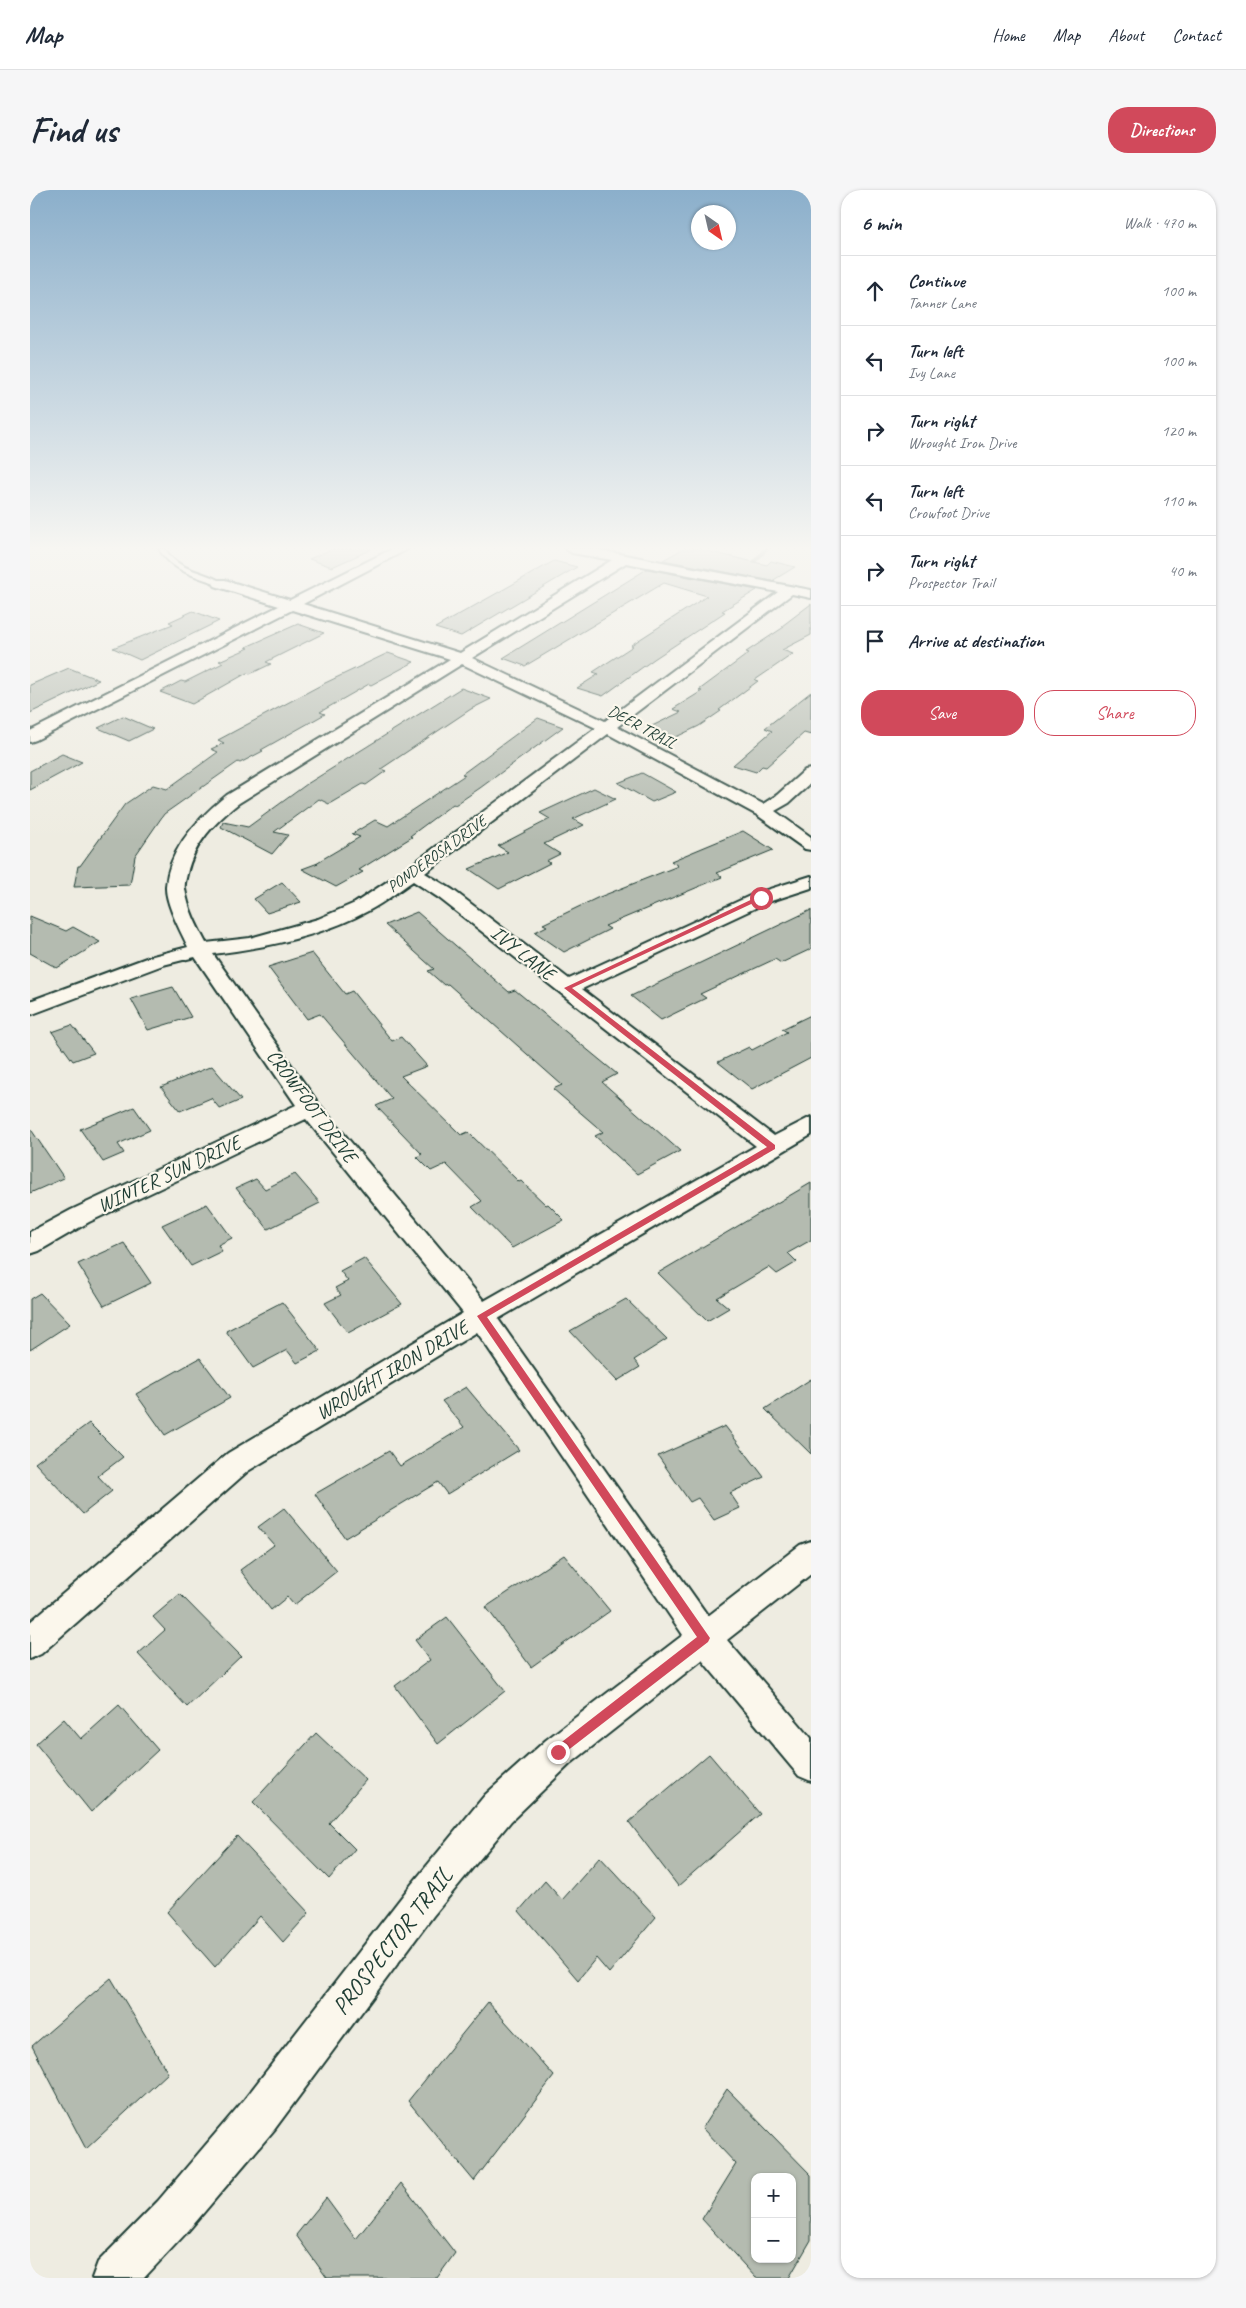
<!DOCTYPE html>
<html lang="en">
<head>
<meta charset="utf-8">
<style>
	body { margin:0; font-family:Caveat,sans-serif; background:#f6f6f7; color:#1f2937 }
	.controls { position:absolute; right:15px; bottom:15px; display:grid; overflow:hidden; border-radius:10px; box-shadow:0 1px 4px #0004 }
	.controls button { width:45px; height:45px; display:grid; place-items:center; padding:0; border:0; border-bottom:1px solid #e0e1e3; background:#fff; color:#1f2937; font:25px sans-serif }
	.compass { position:absolute; left:661px; top:15px; width:45px; height:45px; border-radius:50%; background:#fff; box-shadow:0 1px 4px #0004; rotate:146deg }
	.stop { position:absolute; width:15px; height:15px; margin:-11px; border:4px solid #d1495b; border-radius:50%; background:#fff }
	.stop.end { background:#d1495b; border-color:#fff; box-shadow:0 1px 5px #0008 }
	.list { margin:0; padding:0; list-style:none }
	h2 { display:flex; justify-content:space-between; align-items:center; height:65px; margin:0; padding:0 20px; font-size:21px }
	h2 small { font-size:16px; font-weight:400; color:#747a83 }
	.list li { display:grid; grid-template-columns:32px 1fr auto; gap:15px; align-items:center; box-sizing:border-box; height:70px; padding:0 20px; border-top:1px solid #e0e1e3 }
	.list b { display:block; font-size:19px; white-space:nowrap }
	.list p { margin:0; font-size:16px; white-space:nowrap; color:#747a83 }
	.list em { font-size:16px; font-style:normal; color:#747a83 }
	.actions { display:flex; gap:10px; padding:15px 20px }
	.actions a { flex:1; padding:11px 0; border:1px solid #d1495b; border-radius:20px; text-align:center; font-size:18px; color:#d1495b }
	.actions .main { background:#d1495b; color:#fff }
	.icon { flex:none; width:28px; height:28px; fill:none; stroke:currentColor; stroke-width:2; stroke-linecap:round; stroke-linejoin:round }
	.map { position:relative; flex:none; width:781px; height:2088px; overflow:hidden; border-radius:20px }
	header { display:flex; align-items:center; gap:30px; box-sizing:border-box; height:70px; padding:0 25px; background:#fff; border-bottom:1px solid #e0e1e3 }
	header strong { font-size:24px }
	nav { display:flex; gap:28px; margin-inline-start:auto; font-size:18px }
	.intro { display:flex; align-items:center; justify-content:space-between; box-sizing:border-box; height:120px; padding:0 30px }
	h1 { margin:0; font-size:35px }
	.button { padding:12px 22px; border-radius:20px; background:#d1495b; color:#fff; font-size:18px; font-weight:700 }
	main { display:flex; gap:30px; padding:0 30px }
	aside { flex:1; background:#fff; border-radius:20px; box-shadow:0 1px 4px #0004 }
	.map>svg:first-child { display:block }
</style>
</head>
<body>
<header>
<strong>Map</strong>
<nav><a>Home</a><a>Map</a><a>About</a><a>Contact</a></nav>
</header>
<div class="intro"><h1>Find us</h1><a class="button">Directions</a></div>
<main>
<div class="map">
<svg width="781" height="2088" viewBox="0 0 781 2088">
	<rect width="100%" height="100%" fill="#eeece1"/>
	<filter id="ink" filterUnits="userSpaceOnUse"><feTurbulence type="fractalNoise" baseFrequency=".02" numOctaves="2"/><feDisplacementMap in="SourceGraphic" scale="10" xChannelSelector="R" yChannelSelector="G"/><feConvolveMatrix kernelMatrix="1 2 1 2 8 2 1 2 1" color-interpolation-filters="sRGB"/></filter>
	<g filter="url(#ink)">
		<g fill="none" stroke-linecap="round" stroke-linejoin="round">
			<polyline stroke="#6c7d74" stroke-width="4" points="711,386 736,359"/>
		</g>
		<g fill="#b4bbb0" stroke="#1f3d34" fill-rule="evenodd">
			<polygon points="302,359 342,359 302,377 279,369"/>
			<polygon points="653,359 668,359 737,375 741,371 765,377 742,391 633,370"/>
			<polygon points="524,371 547,377 431,446 405,438"/>
			<polygon points="617,379 727,400 692,421 695,422 624,469 573,506 547,498 569,484 563,482 603,456 601,455 677,406 634,393 495,476 473,468"/>
			<polygon points="781,414 781,445 752,460 763,464 725,490 728,491 689,520 691,521 669,536 644,548 620,537 651,522 643,519 672,501 669,500 719,463 716,462 754,437 752,436"/>
			<polygon points="163,421 189,431 110,470 83,458 143,434 139,432"/>
			<polygon points="268,434 294,443 236,472 241,474 220,484 217,483 162,514 130,502 151,491 155,492 193,473 189,471 219,458 216,457"/>
			<polygon points="358,463 384,472 341,495 339,494 290,522 295,524 231,560 233,561 210,573 208,572 134,624 105,666 100,695 44,697 48,676 50,676 95,614 123,595 137,599 188,562 181,559 194,553 188,550 293,494"/>
			<polygon points="39,478 69,490 0,523 0,495"/>
			<polygon points="431,498 461,509 441,519 351,579 356,581 336,595 333,594 299,614 289,609 244,642 258,645 242,664 191,637 193,632 218,637 277,594"/>
			<polygon points="781,502 781,545 774,543 736,577 732,576 726,582 703,575 742,541 735,538"/>
			<polygon points="93,526 123,539 99,551 68,538"/>
			<polygon points="508,528 533,537 450,598 425,615 423,614 380,646 382,647 329,680 333,682 306,697 272,679 288,673 286,673 330,647 322,644 345,630 358,636 435,585 432,584"/>
			<polygon points="32,564 52,572 0,600 0,581"/>
			<polygon points="612,583 646,602 622,612 588,593"/>
			<polygon points="564,598 586,609 543,629 554,635 514,654 530,664 516,671 520,673 469,699 439,679 478,662 468,656 520,629 510,623"/>
			<polygon points="713,641 743,660 687,683 692,687 575,736 580,739 534,762 505,742 517,736 513,734 567,708 648,676 641,671"/>
			<polygon points="252,692 271,712 237,723 224,709"/>
			<polygon points="781,720 781,759 751,773 745,769 670,804 676,808 631,830 601,806"/>
			<polygon points="387,722 479,802 485,800 587,884 572,892 650,961 607,984 565,946 573,942 523,899 532,895 418,794 414,795 398,781 404,779 355,735"/>
			<polygon points="0,726 36,741 43,737 70,752 27,778 0,763"/>
			<polygon points="282,763 315,804 322,801 362,851 371,847 397,876 371,886 431,945 438,942 489,992 491,991 516,1015 518,1014 534,1030 482,1058 442,1017 452,1011 416,974 401,981 387,967 392,964 346,916 362,909 290,824 277,829 238,777"/>
			<polygon points="143,797 161,827 118,840 101,809"/>
			<polygon points="781,825 781,868 722,899 688,872 719,857 722,860 757,842 752,839"/>
			<polygon points="42,835 64,863 43,871 22,842"/>
			<polygon points="182,876 211,910 190,919 181,908 150,921 131,897"/>
			<polygon points="104,917 120,940 88,954 94,963 73,972 50,939"/>
			<polygon points="0,938 34,988 0,1003"/>
			<polygon points="265,984 290,1013 238,1039 206,998 226,989 235,999"/>
			<polygon points="781,993 781,1050 758,1063 767,1072 747,1084 739,1077 687,1108 699,1118 677,1131 628,1083"/>
			<polygon points="177,1014 202,1048 188,1055 192,1061 161,1076 132,1035"/>
			<polygon points="94,1053 121,1093 74,1116 48,1074"/>
			<polygon points="334,1068 372,1114 318,1143 295,1113 311,1105 305,1098 318,1091 310,1081"/>
			<polygon points="10,1103 40,1134 0,1160 0,1109"/>
			<polygon points="596,1109 637,1149 604,1170 610,1177 587,1191 540,1141"/>
			<polygon points="252,1112 290,1161 267,1173 257,1160 223,1178 196,1141"/>
			<polygon points="170,1168 200,1208 135,1245 106,1204"/>
			<polygon points="781,1189 781,1264 735,1219"/>
			<polygon points="436,1197 489,1260 417,1304 408,1292 315,1348 285,1304 359,1261 370,1276 434,1237 412,1211"/>
			<polygon points="59,1233 93,1267 68,1286 82,1301 53,1324 5,1273"/>
			<polygon points="695,1236 734,1287 700,1303 710,1318 684,1330 668,1308 660,1312 628,1266"/>
			<polygon points="254,1318 307,1381 264,1415 257,1407 241,1420 210,1380 244,1355 228,1337"/>
			<polygon points="534,1365 580,1421 501,1477 456,1417"/>
			<polygon points="150,1404 211,1466 157,1517 108,1464 135,1440 123,1427"/>
			<polygon points="417,1427 475,1501 408,1554 365,1496 400,1470 385,1450"/>
			<polygon points="89,1515 128,1560 61,1622 6,1554 34,1529 51,1549"/>
			<polygon points="286,1543 336,1590 299,1633 325,1659 299,1689 223,1612"/>
			<polygon points="679,1564 730,1624 648,1696 599,1632"/>
			<polygon points="207,1646 279,1723 253,1752 230,1726 185,1777 137,1722"/>
			<polygon points="570,1667 626,1727 579,1783 566,1768 548,1790 489,1721 515,1691 532,1710"/>
			<polygon points="81,1788 138,1883 56,1959 2,1856"/>
			<polygon points="458,1812 524,1886 444,1991 378,1911"/>
			<path d="M697,1899l84,86v65l-22,38h-33l-54,-59 34,-55 -34,-36zM725,1987h37v82h-37z"/>
			<polygon points="371,1993 425,2063 407,2088 297,2088 266,2045 296,2008 326,2049"/>
		</g>
		<g fill="none" stroke-linecap="round" stroke-linejoin="round">
			<defs>
				<path id="service" d="M129,359h6c13,23 39,21 58,34l-5,1c-23,-8 -46,-13 -59,-35z"/>
				<path id="minor" d="M362,359h16l-105,55 157,49 152,-93 -40,-7 -6,-4h27l218,41v8l-19,-4 -175,133 146,77 14,-9 28,-25 6,-1v14l-22,20 -14,8 36,26v13l-6,-1 -48,-34 -149,-81 -183,139 28,17 116,89 185,-85 57,-18v12l-43,14 -186,87 192,147 37,-19v18l-313,184 210,297 92,-71 11,-4v33l-84,66 84,98v43l-12,-5 -97,-116 -132,104 -59,57 -78,95 -159,214 -86,101 -44,47h-52l6,-16 60,-61 86,-101 163,-210 78,-95 61,-55 137,-105 -206,-303 -229,139 -207,183 -11,5v-37l198,-169 235,-140 -157,-194 -217,103 -50,29 -9,3v-22l41,-22 225,-105 -101,-148 -32,8 -133,50v-14l119,-44 39,-10c-7,-15 -23,-44 -22,-61 3,-38 33,-69 61,-91l223,-136 -158,-49 -256,130 -6,2v-11l249,-125 -64,-20 -2,-3 2,-3h10l65,20zM596,373l152,29 -173,129 -133,-63zM432,474l134,64 -190,141 -51,34 -37,16 -68,19 -44,5c-9,-17 -18,-34 -21,-54 -1,-5 1,-10 2,-15 7,-31 28,-52 52,-71zM383,691l26,17 317,248 -272,155 -166,-198 -105,-149c52,-6 109,-18 155,-43 16,-8 30,-20 45,-30z"/>
			</defs>
			<use href="#service" stroke="#1f3d34" stroke-width="4"/>
			<use href="#minor" stroke="#1f3d34" stroke-width="4"/>
			<use href="#service" fill="#fbf7ec" fill-rule="evenodd"/>
			<use href="#minor" fill="#fbf7ec" fill-rule="evenodd"/>
		</g>
	</g>
	<linearGradient id="sky" x2="0" y2="1"><stop stop-color="#8bafcb"/><stop offset="0.55" stop-color="#f7f6f2"/><stop offset="1" stop-color="#f7f6f2" stop-opacity="0"/></linearGradient>
	<rect width="781" height="651" fill="url(#sky)"/>
	<polygon fill="#d1495b" points="729,706 734,708 542,798 745,955 745,959 457,1127 680,1448 678,1452 528,1568 524,1566 522,1562 524,1558 667,1447 447,1126 737,957 534,798"/>
	<g text-anchor="middle" dominant-baseline="central" stroke-width="4.5" stroke-linejoin="round" paint-order="stroke">
		<g font-size="16" fill="#1f3d34" stroke="#fbf7ec">
			<text transform="translate(612 537) rotate(28)">DEER TRAIL</text>
			<text transform="translate(407 664) rotate(-36)">PONDEROSA DRIVE</text>
		</g>
		<g font-size="20" fill="#1f3d34" stroke="#fbf7ec">
			<text transform="translate(493 763) rotate(38)">IVY LANE</text>
			<text transform="translate(282 916) rotate(53)">CROWFOOT DRIVE</text>
			<text transform="translate(139 984) rotate(-25)">WINTER SUN DRIVE</text>
			<text transform="translate(362 1180) rotate(-31)">WROUGHT IRON DRIVE</text>
		</g>
		<g font-size="24" fill="#1f3d34" stroke="#fbf7ec">
			<text transform="translate(362 1751) rotate(-52)">PROSPECTOR TRAIL</text>
		</g>
	</g>
</svg>
<div class="controls">
<button>+</button>
<button>−</button>
</div>
<svg class="compass" viewBox="-18 -18 36 36"><path d="M0-13l5 13h-10z" fill="#e53935"/><path d="M0 13l5-13h-10z" fill="#747a83"/></svg>
<div class="stop" style="left:731px;top:708px"></div>
<div class="stop end" style="left:528px;top:1562px"></div>
</div>
<aside>
<h2>6 min<small>Walk · 470 m</small></h2>
<ul class="list">
<li><svg class="icon" aria-label="ahead" viewBox="0 0 24 24"><path d="M12 20V5M6 11l6-6 6 6"/></svg><div><b>Continue</b><p>Tanner Lane</p></div><em>100 m</em></li>
<li><svg class="icon" aria-label="left" viewBox="0 0 24 24"><path d="M17 20v-9H6M10 6l-5 5 5 5"/></svg><div><b>Turn left</b><p>Ivy Lane</p></div><em>100 m</em></li>
<li><svg class="icon" aria-label="right" viewBox="0 0 24 24"><path d="M7 20v-9h11M14 6l5 5-5 5"/></svg><div><b>Turn right</b><p>Wrought Iron Drive</p></div><em>120 m</em></li>
<li><svg class="icon" aria-label="left" viewBox="0 0 24 24"><path d="M17 20v-9H6M10 6l-5 5 5 5"/></svg><div><b>Turn left</b><p>Crowfoot Drive</p></div><em>110 m</em></li>
<li><svg class="icon" aria-label="right" viewBox="0 0 24 24"><path d="M7 20v-9h11M14 6l5 5-5 5"/></svg><div><b>Turn right</b><p>Prospector Trail</p></div><em>40 m</em></li>
<li><svg class="icon" aria-label="arrive" viewBox="0 0 24 24"><path d="M6 21V4h12l-3 4 3 4H6"/></svg><div><b>Arrive at destination</b></div></li>
</ul>
<div class="actions"><a class="main">Save</a><a>Share</a></div>
</aside>
</main>
</body>
</html>
